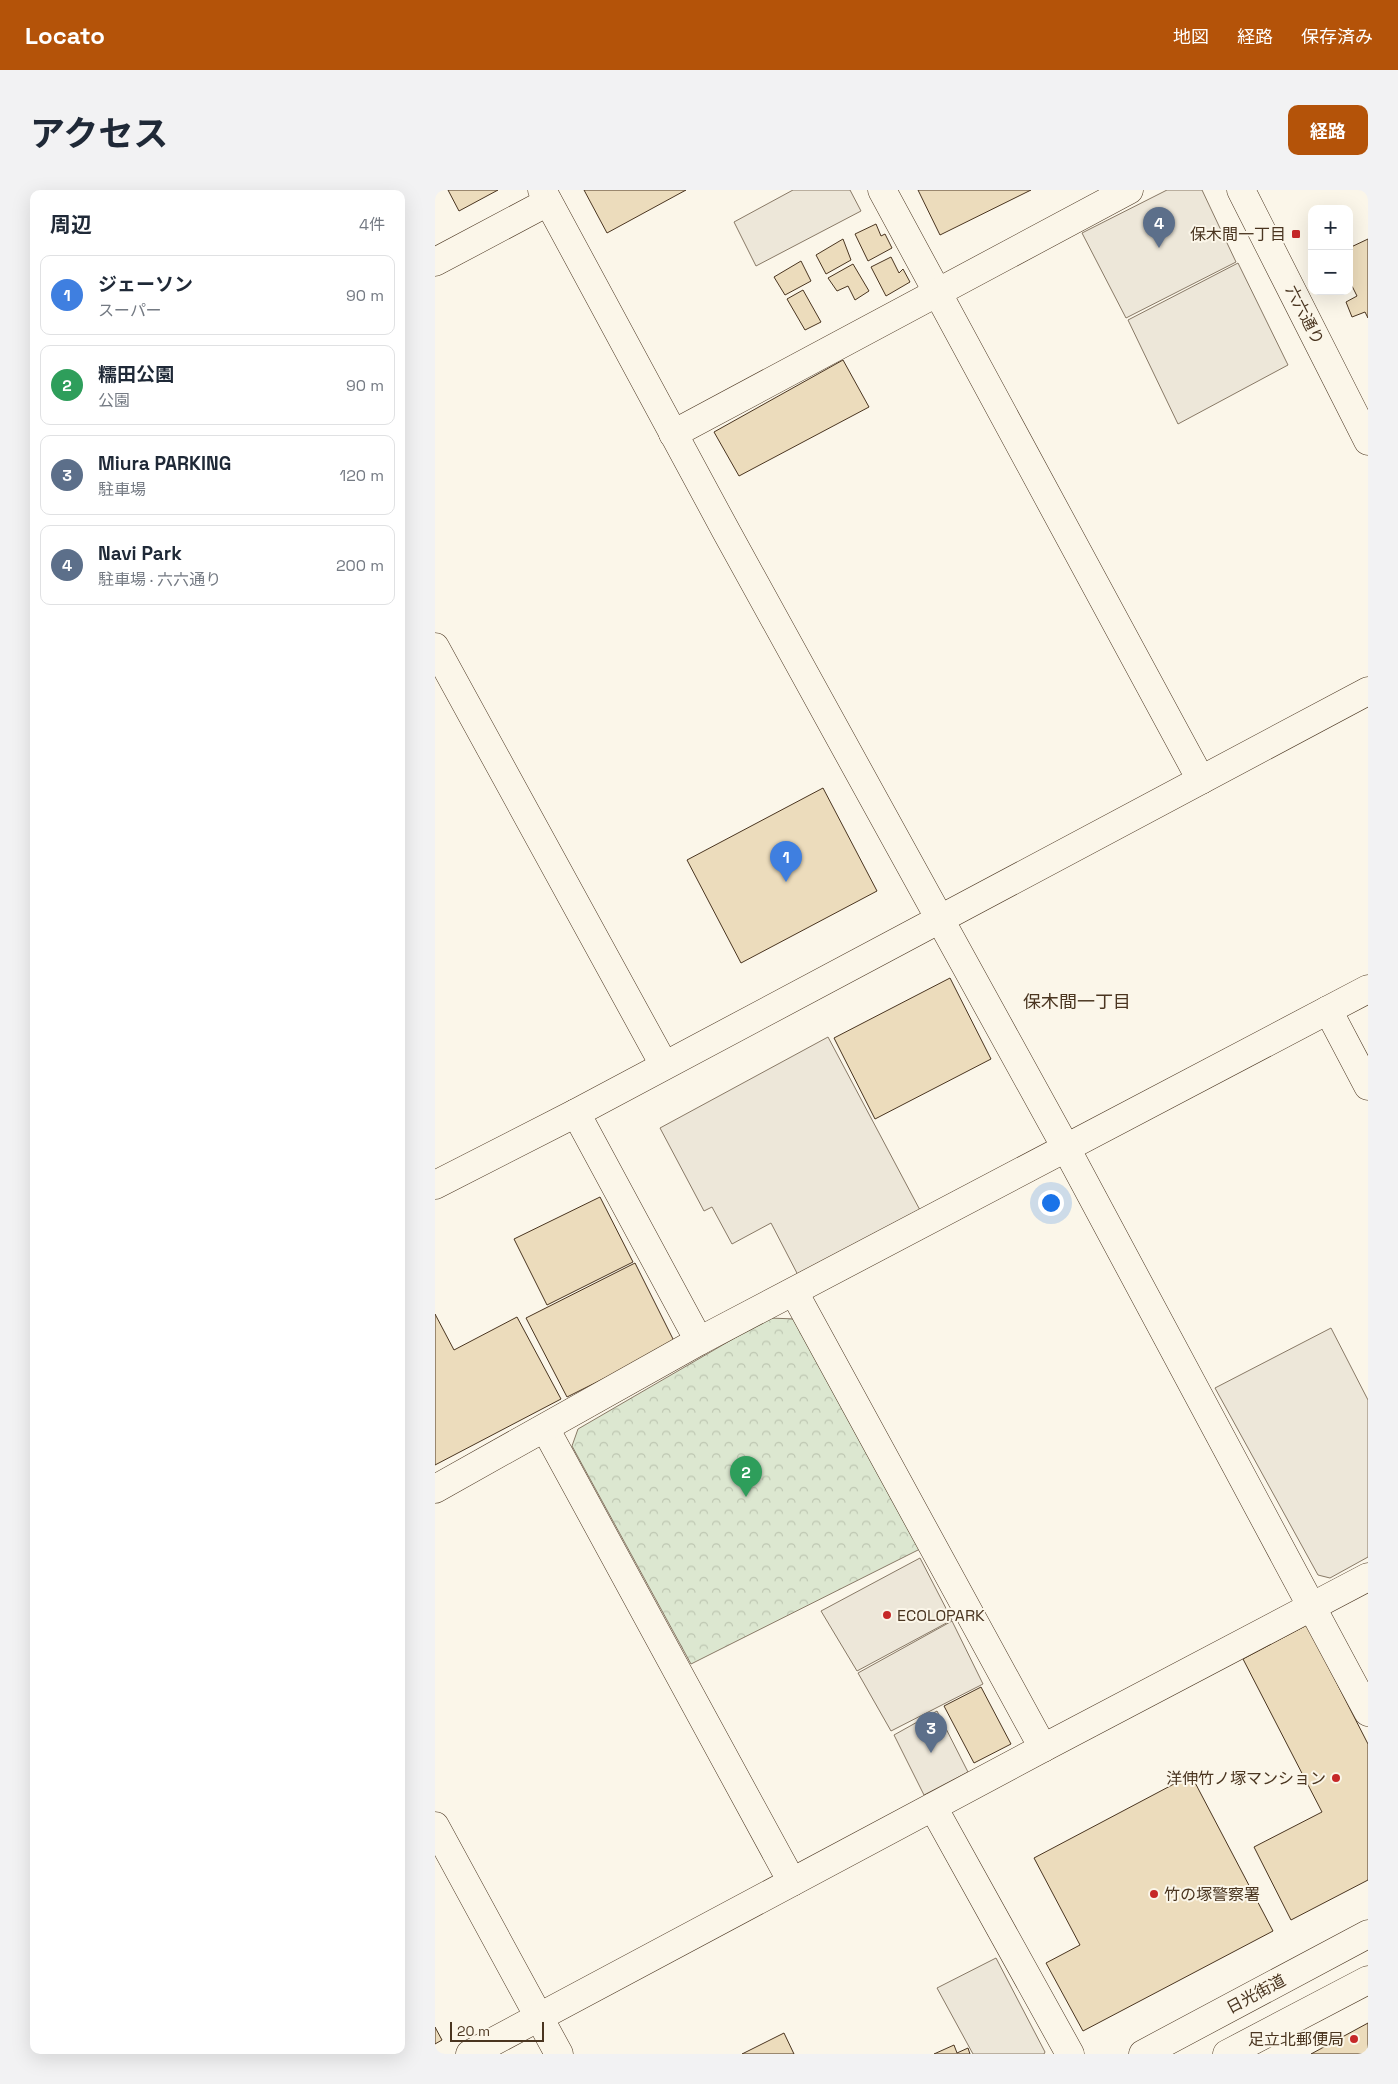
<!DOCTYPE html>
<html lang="ja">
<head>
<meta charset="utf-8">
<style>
	body { margin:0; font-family:"Space Grotesk","Noto Sans JP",sans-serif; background:#f2f2f3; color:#1f2937 }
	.controls { position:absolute; right:15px; top:15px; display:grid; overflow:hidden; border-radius:10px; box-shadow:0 5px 20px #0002 }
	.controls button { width:45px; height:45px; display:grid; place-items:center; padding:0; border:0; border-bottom:1px solid #e0e1e3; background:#fff; color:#1f2937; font:25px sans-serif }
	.scale { position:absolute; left:15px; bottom:12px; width:94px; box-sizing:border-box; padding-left:5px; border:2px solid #4a3520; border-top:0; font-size:14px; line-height:18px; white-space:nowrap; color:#4a3520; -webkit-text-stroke:4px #fbf6e9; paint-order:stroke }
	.you { position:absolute; left:615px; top:1012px; width:18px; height:18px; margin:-12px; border:4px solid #fff; border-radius:50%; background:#1a73e8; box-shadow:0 0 0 8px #1a73e833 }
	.badge { display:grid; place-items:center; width:32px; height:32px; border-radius:50%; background:#b45309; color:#fff; font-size:16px; font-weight:700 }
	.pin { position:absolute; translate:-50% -41px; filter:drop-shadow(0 1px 2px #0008) }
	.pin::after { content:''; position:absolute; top:26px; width:18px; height:15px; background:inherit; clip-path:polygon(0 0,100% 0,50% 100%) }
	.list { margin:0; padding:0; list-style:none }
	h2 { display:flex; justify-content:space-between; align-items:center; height:65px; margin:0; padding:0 20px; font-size:21px }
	h2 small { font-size:16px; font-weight:400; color:#747a83 }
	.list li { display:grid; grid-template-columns:32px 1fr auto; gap:15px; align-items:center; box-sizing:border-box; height:80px; margin:0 10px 10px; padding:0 10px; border:1px solid #e0e1e3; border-radius:10px }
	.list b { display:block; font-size:19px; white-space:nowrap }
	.list p { margin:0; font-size:16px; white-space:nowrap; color:#747a83 }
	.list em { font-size:16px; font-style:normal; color:#747a83 }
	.map { position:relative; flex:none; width:933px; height:1864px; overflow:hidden; border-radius:10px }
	header { display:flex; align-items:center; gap:30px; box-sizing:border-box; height:70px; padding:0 25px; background:#b45309; color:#fff }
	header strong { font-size:24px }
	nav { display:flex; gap:28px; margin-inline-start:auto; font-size:18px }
	.intro { display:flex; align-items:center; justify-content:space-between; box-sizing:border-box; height:120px; padding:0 30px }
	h1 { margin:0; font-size:35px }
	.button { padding:12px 22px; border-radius:10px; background:#b45309; color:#fff; font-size:18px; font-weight:700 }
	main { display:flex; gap:30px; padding:0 30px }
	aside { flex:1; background:#fff; border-radius:10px; box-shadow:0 5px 20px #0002 }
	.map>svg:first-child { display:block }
</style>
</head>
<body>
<header>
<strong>Locato</strong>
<nav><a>地図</a><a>経路</a><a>保存済み</a></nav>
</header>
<div class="intro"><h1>アクセス</h1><a class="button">経路</a></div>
<main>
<aside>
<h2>周辺<small>4件</small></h2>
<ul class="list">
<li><span class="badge" style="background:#3f7fe0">1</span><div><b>ジェーソン</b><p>スーパー</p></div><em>90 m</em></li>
<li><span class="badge" style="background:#2e9e5b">2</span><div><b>糯田公園</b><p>公園</p></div><em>90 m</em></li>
<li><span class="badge" style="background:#5c6f8a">3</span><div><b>Miura PARKING</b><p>駐車場</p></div><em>120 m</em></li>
<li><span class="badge" style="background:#5c6f8a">4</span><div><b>Navi Park</b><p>駐車場 · 六六通り</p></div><em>200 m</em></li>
</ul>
</aside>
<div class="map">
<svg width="933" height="1864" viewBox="0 0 933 1864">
	<defs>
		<pattern id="park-crowns" width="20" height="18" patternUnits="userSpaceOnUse" patternTransform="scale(1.25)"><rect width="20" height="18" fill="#dce7d0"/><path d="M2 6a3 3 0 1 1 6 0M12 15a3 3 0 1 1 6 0" fill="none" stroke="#bec7b2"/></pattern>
	</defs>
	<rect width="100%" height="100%" fill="#fbf6e9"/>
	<polygon fill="url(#park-crowns)" stroke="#887966" points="334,1128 361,1129 485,1359 256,1474 137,1256 143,1239"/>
	<g fill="#ede7d9" stroke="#887966">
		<polygon points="358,0 415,0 426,21 321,76 299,32"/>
		<polygon points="732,0 767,0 801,72 691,128 647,43"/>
		<polygon points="803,73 853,175 743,234 693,130"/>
		<polygon points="393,847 486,1022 364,1087 336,1033 297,1054 277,1017 269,1021 225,938"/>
		<polygon points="896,1138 933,1210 933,1367 895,1388 883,1385 780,1198"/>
		<polygon points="485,1368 517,1430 422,1481 386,1421"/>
		<polygon points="517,1431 548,1494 456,1541 423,1483"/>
		<polygon points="502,1521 533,1582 489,1605 459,1545"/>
		<polygon points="561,1768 610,1862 609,1864 538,1864 502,1798"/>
	</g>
	<g fill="#ecdcbc" stroke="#4a3520">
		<polygon points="13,0 63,0 24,21"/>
		<polygon points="149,0 251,0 172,43"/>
		<polygon points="483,0 596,0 505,45"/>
		<polygon points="441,34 446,46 450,44 457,58 433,71 420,44"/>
		<polygon points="408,49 416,70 391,84 381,65"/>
		<polygon points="933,49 933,128 930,122 917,127 911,112 922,106 914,90 914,58"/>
		<polygon points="456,67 464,83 468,79 475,92 451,106 436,77"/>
		<polygon points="366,71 376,91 350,105 339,87"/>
		<polygon points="418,74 434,101 420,110 413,96 402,101 393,88"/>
		<polygon points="368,100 386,132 370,140 352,109"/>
		<polygon points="408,170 434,217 304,286 279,242"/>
		<polygon points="388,598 442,701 306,773 252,670"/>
		<polygon points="515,788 556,869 440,929 399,848"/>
		<polygon points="165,1007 198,1072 112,1115 79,1049"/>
		<polygon points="200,1073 240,1153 132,1207 91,1128"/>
		<polygon points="0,1124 19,1160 82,1127 126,1209 0,1275"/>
		<polygon points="872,1435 933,1554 933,1690 856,1730 819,1657 887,1622 808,1469"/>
		<polygon points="546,1497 576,1554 539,1573 509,1516"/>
		<polygon points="756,1585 838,1741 648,1841 611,1773 645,1755 599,1668"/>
		<polygon points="933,1833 933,1864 876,1864"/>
		<polygon points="0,1837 7,1850 0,1854"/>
		<polygon points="349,1843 359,1864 307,1864"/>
		<polygon points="519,1855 522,1863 533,1858 535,1864 499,1864"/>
	</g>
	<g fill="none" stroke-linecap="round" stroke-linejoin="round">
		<defs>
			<g id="minor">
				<polyline points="107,0 291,341 631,958 933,1522"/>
				<polyline points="447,0 766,590"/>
				<polyline points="806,0 933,251"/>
				<polyline points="0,72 113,12"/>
				<polyline points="238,244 694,0"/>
				<polyline points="0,457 229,875"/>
				<polyline points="893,820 933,896"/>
				<polyline points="141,923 264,1151"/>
				<polyline points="0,995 141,923 933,501"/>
				<polyline points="359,1102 608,1558"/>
				<polyline points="110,1238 357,1692"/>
				<polyline points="0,1299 264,1151 933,799"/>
				<polyline points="498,1617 635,1864"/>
				<polyline points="0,1636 124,1864"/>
				<polyline points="35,1864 608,1558 933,1387"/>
			</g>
			<g id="highway">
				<polyline points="708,1864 933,1744"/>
				<polyline points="792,1864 933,1790"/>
			</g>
		</defs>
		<use href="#minor" stroke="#4a3520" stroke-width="29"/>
		<use href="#highway" stroke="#4a3520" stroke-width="29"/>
		<use href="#minor" stroke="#fbf6e9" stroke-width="28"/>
		<use href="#highway" stroke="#fbf6e9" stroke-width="28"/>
	</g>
	<g fill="#c62828" stroke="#fbf6e9" stroke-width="2">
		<rect x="856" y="39" width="10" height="10" rx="2.5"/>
		<circle cx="452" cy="1425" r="5"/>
		<circle cx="901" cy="1588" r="5"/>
		<circle cx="719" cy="1704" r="5"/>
		<circle cx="919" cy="1849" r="5"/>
	</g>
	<g text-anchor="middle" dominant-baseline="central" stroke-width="4" stroke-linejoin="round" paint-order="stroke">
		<g font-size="16" fill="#4a3520" stroke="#fbf6e9" text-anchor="end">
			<text x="851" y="44">保木間一丁目</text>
			<text x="462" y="1425" text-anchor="start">ECOLOPARK</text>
			<text x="891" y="1588">洋伸竹ノ塚マンション</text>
			<text x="729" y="1704" text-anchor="start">竹の塚警察署</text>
			<text x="909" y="1849">足立北郵便局</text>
		</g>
		<g font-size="16" fill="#4a3520" stroke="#fbf6e9">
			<text transform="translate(870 125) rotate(63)">六六通り</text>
			<text transform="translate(821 1804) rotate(-28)">日光街道</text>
		</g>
		<g font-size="18" fill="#4a3520" stroke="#fbf6e9">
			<text x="642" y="811">保木間一丁目</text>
		</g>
	</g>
</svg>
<div class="controls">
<button>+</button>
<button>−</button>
</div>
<div class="scale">20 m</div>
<div class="you"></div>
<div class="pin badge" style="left:351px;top:692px;background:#3f7fe0">1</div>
<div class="pin badge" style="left:311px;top:1307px;background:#2e9e5b">2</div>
<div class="pin badge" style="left:496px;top:1563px;background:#5c6f8a">3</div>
<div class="pin badge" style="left:724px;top:58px;background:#5c6f8a">4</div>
</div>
</main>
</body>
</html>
